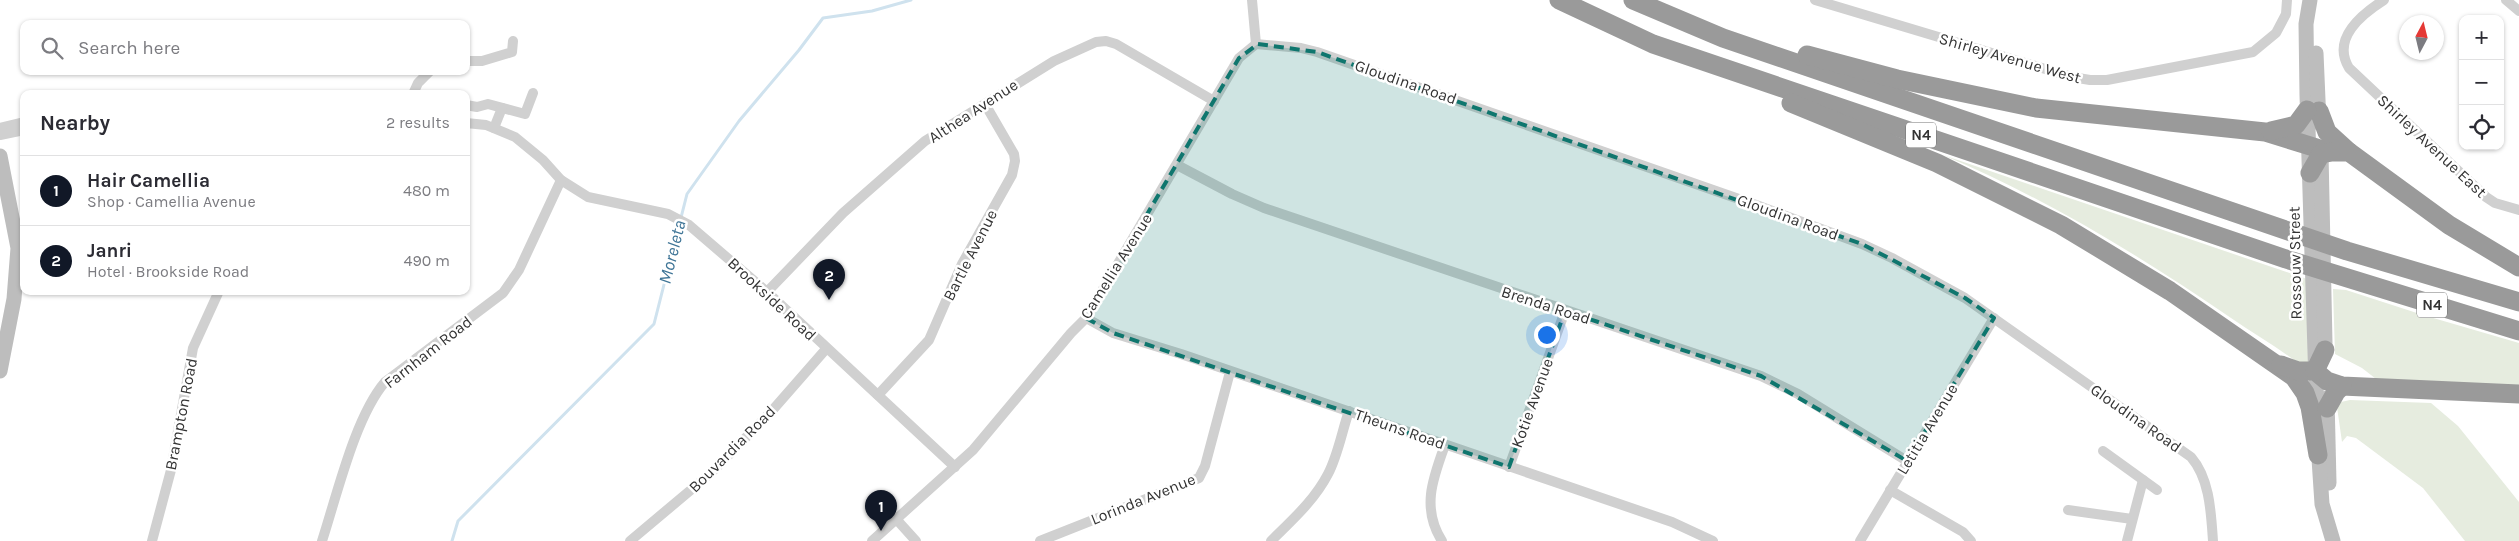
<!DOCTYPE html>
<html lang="en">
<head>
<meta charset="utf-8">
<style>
	body { margin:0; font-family:Karla,sans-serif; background:#f7f7f7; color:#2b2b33 }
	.controls { position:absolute; right:15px; top:15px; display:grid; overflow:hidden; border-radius:10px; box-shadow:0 1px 4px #0004 }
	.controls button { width:45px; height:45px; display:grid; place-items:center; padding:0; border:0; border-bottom:1px solid #e1e1e2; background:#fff; color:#2b2b33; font:25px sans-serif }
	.compass { position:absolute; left:2399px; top:15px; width:45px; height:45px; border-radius:50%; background:#fff; box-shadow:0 1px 4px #0004; rotate:7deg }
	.you { position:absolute; left:1546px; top:334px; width:18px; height:18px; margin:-12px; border:4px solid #fff; border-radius:50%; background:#1a73e8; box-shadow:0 0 0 8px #1a73e833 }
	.badge { display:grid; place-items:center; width:32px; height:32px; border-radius:50%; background:#111827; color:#fff; font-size:16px; font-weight:700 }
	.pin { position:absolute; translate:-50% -41px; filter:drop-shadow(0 1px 2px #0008) }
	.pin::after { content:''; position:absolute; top:26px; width:18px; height:15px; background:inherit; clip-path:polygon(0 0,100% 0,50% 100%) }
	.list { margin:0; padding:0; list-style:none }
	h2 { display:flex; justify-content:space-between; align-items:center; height:65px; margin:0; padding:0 20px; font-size:21px }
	h2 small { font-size:16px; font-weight:400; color:#7c7c81 }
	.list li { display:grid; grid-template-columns:32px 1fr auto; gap:15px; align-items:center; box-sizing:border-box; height:70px; padding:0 20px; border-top:1px solid #e1e1e2 }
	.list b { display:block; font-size:19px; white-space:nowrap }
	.list p { margin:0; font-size:16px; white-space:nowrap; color:#7c7c81 }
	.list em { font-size:16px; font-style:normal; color:#7c7c81 }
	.icon { flex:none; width:28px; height:28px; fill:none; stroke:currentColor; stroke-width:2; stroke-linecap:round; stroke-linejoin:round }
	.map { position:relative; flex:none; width:2519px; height:541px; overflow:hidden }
	.search { position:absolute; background:#fff; box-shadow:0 1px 4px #0004; left:20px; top:20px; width:450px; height:55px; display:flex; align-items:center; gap:12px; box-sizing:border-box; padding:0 18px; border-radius:10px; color:#7c7c81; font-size:19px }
	.panel { position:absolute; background:#fff; box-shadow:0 1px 4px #0004; left:20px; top:90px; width:450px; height:205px; border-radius:10px }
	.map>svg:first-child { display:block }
</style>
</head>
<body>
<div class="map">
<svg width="2519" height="541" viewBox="0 0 2519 541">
	<rect width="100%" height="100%" fill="#fff"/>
	<g fill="#e6ecdf">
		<path d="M1943,155l364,124 2,85 -11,-1c-21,-16 -45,-30 -67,-45 -92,-63 -186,-120 -288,-163z"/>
		<polygon points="2333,289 2346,290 2423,315 2519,343 2519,389 2380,382 2362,368 2335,354"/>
		<polygon points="2350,400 2431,403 2458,426 2519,502 2519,541 2465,541 2423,488 2356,438 2347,436 2342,442 2337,407 2341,402"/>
	</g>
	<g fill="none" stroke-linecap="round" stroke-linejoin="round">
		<polyline stroke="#cfe2ee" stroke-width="3" points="452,541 458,521 654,324 687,194 739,121 799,50 823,18 872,11 911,0"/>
		<g stroke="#d0d0d0" stroke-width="10">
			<polyline points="1252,0 1256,44"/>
			<polyline points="1815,0 2072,77 2090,80 2107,80 2253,52 2276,33 2286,14 2287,0"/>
			<path d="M2384,0c-22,14 -53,38 -35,68l137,129 9,6 24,7"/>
			<polyline points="2506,0 2519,11"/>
			<path d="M1256,44l45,4 16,4 442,154 103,38 30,14 73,40 226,159c19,22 20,56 22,84"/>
			<polyline points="466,61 482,61 512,52 513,41"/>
			<polyline points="413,94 418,83 430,71"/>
			<polyline points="466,105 477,107 488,104 525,114 533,93"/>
			<polyline points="466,123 486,125 515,137 543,160 561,180 588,197 668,214 689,225 767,292 955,467"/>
			<polyline points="0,128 24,122"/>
			<polyline points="494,128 502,108"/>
			<polyline points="0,135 24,130"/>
			<polyline points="1177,165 1232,194 1264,208 1761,376 1798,394 1907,461"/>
			<polyline points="767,292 843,213 925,141 1054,61 1096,42 1106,41 1116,44 1214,101"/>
			<polyline points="1086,318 1113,333 1181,354 1672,522 1713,541"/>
			<polyline points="878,395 929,340 962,264 1012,175 1015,161 1014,154 985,104"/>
			<polyline points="2103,451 2157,490"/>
			<polyline points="1509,467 1565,311"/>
			<polyline points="1890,490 1963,532 1971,541"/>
			<polyline points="2068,510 2132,519"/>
			<polyline points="897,520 916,541"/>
			<polyline points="152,541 171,470 193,348 219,291"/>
			<path d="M322,541c15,-46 33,-124 63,-159l118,-89 16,-23 42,-90"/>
			<polyline points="630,541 711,473 770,413 826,349"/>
			<polyline points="872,541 973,450 1071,333 1086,318 1239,58 1256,44"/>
			<polyline points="1040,541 1199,478 1205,466 1230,372"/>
			<path d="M1271,541c21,-21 43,-40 57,-67 10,-19 14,-43 21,-63"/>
			<path d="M1442,541c-21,-33 -9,-63 3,-96"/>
			<polyline points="1860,541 1994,318"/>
			<polyline points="2127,541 2143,480"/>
		</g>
		<g stroke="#bdbdbd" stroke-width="15">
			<polyline points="2310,0 2306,24 2307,95 2317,416"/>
			<polyline points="2316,53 2319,123"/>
			<polyline points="2321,153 2325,343"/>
			<polyline points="0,156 18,248 14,299 0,371"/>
			<polyline points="2327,398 2329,483"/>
			<polyline points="2318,444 2322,504 2333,541"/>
		</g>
		<g stroke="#9a9a9a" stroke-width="19">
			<polyline points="1559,0 1653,44 2286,259 2519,331"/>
			<polyline points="1633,0 1723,38 2347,251 2519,302"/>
			<polyline points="1807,55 1897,79 2036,108 2265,132 2320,149"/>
			<polyline points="1791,103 1937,163 2061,225 2170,291 2294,377 2305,393 2310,407 2318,455"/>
			<polyline points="2319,111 2327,132 2349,152"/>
			<polyline points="2271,131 2296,125 2307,110"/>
			<polyline points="2310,173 2321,154 2332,152 2349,152 2449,225 2519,267"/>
			<polyline points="2281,365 2298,371 2315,371 2327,381 2342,386 2519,394"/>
			<polyline points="2315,371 2325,350"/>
			<polyline points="2327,408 2336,392 2342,386"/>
		</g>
	</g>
	<path fill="#0f766e" fill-opacity="0.2" stroke="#0f766e" stroke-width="4" stroke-dasharray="10 6" stroke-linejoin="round" d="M1258,44l59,8 545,192 103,54 29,20 -87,143 -146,-85 -196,-65 -56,156 -396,-134 -27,-15 153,-260z"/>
	<g text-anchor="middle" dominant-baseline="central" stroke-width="5" stroke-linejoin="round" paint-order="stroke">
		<g fill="#fff" stroke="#707070" stroke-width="1">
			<rect x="1906" y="122.5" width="30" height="25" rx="4"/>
			<rect x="2417" y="292.5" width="30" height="25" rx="4"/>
		</g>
		<g font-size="15" font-weight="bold" fill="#333">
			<text x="1921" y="135">N4</text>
			<text x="2432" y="305">N4</text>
		</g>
		<g font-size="16" fill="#333" stroke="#fff">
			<text transform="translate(2010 58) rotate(16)">Shirley Avenue West</text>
			<text transform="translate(1406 82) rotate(19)">Gloudina Road</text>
			<text transform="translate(973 111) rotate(-33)">Althea Avenue</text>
			<text transform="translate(2432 146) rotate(43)">Shirley Avenue East</text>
			<text transform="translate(1788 217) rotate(20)">Gloudina Road</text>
			<text transform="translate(970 255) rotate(-63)">Bartle Avenue</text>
			<text transform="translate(2295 263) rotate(-91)">Rossouw Street</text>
			<text transform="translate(1116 266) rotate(-58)">Camellia Avenue</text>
			<text transform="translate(772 299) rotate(43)">Brookside Road</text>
			<text transform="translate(1546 305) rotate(18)">Brenda Road</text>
			<text transform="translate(428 352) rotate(-38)">Farnham Road</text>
			<text transform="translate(1532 403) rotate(-70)">Kotie Avenue</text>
			<text transform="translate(181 414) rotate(-79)">Brampton Road</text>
			<text transform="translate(2136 418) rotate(35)">Gloudina Road</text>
			<text transform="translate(1400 429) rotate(19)">Theuns Road</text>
			<text transform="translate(1927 429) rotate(-59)">Letitia Avenue</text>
			<text transform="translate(732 449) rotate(-45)">Bouvardia Road</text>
			<text transform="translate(1143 499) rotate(-22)">Lorinda Avenue</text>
		</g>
		<g font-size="18" font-style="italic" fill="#3f7597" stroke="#fff">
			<text transform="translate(672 252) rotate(-76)">Moreleta</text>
		</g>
	</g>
</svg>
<div class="controls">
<button>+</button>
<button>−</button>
<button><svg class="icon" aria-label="locate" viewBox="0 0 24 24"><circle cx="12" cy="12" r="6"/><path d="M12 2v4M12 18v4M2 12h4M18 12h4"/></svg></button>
</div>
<svg class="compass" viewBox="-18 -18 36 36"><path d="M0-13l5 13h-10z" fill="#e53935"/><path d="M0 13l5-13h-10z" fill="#7c7c81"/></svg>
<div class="you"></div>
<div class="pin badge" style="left:881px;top:531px">1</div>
<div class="pin badge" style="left:829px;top:300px">2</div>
<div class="search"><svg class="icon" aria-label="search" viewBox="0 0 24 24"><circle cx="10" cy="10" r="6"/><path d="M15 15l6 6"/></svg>Search here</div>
<section class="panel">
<h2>Nearby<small>2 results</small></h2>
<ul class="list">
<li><span class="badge">1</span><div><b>Hair Camellia</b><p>Shop · Camellia Avenue</p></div><em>480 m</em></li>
<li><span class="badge">2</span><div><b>Janri</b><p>Hotel · Brookside Road</p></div><em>490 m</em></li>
</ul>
</section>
</div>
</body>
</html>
